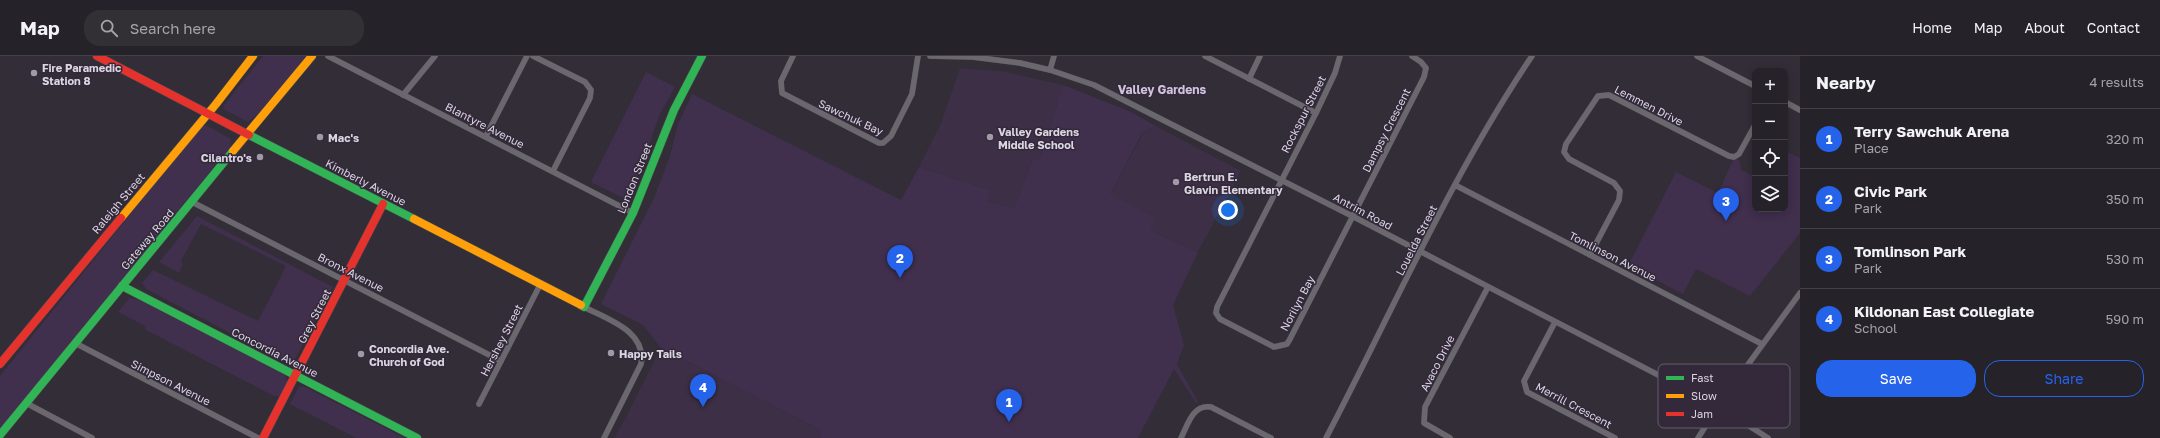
<!DOCTYPE html>
<html lang="en">
<head>
<meta charset="utf-8">
<style>
	body { margin:0; font-family:"Golos Text",sans-serif; background:#322f35; color:#f1f3f6 }
	.controls { position:absolute; right:12px; top:12px; display:grid; overflow:hidden; border-radius:8px; box-shadow:0 2px 10px #0003 }
	.controls button { width:36px; height:36px; display:grid; place-items:center; padding:0; border:0; border-bottom:1px solid #423f46; background:#262229; color:#f1f3f6; font:20px sans-serif }
	.you { position:absolute; left:1228px; top:154px; width:14px; height:14px; margin:-10px; border:3px solid #fff; border-radius:50%; background:#1a73e8; box-shadow:0 0 0 6px #1a73e833 }
	.badge { display:grid; place-items:center; width:26px; height:26px; border-radius:50%; background:#2563eb; color:#fff; font-size:13px; font-weight:700 }
	.pin { position:absolute; translate:-50% -33px; filter:drop-shadow(0 1px 2px #0008) }
	.pin::after { content:''; position:absolute; top:21px; width:14px; height:12px; background:inherit; clip-path:polygon(0 0,100% 0,50% 100%) }
	.list { margin:0; padding:0; list-style:none }
	h2 { display:flex; justify-content:space-between; align-items:center; height:52px; margin:0; padding:0 16px; font-size:17px }
	h2 small { font-size:13px; font-weight:400; color:#a4a4a8 }
	.list li { display:grid; grid-template-columns:26px 1fr auto; gap:12px; align-items:center; box-sizing:border-box; height:60px; padding:0 16px; border-top:1px solid #423f46 }
	.list b { display:block; font-size:15px; white-space:nowrap }
	.list p { margin:0; font-size:13px; white-space:nowrap; color:#a4a4a8 }
	.list em { font-size:13px; font-style:normal; color:#a4a4a8 }
	.actions { display:flex; gap:8px; padding:12px 16px }
	.actions a { flex:1; padding:9px 0; border:1px solid #2563eb; border-radius:16px; text-align:center; font-size:14px; color:#2563eb }
	.actions .main { background:#2563eb; color:#fff }
	.icon { flex:none; width:22px; height:22px; fill:none; stroke:currentColor; stroke-width:2; stroke-linecap:round; stroke-linejoin:round }
	.map { position:relative; flex:none; width:1800px; height:382px; overflow:hidden }
	header { display:flex; align-items:center; gap:24px; box-sizing:border-box; height:56px; padding:0 20px; background:#262229; border-bottom:1px solid #423f46 }
	header strong { font-size:19px }
	nav { display:flex; gap:22px; margin-inline-start:auto; font-size:14px }
	.search { width:280px; height:36px; background:#322f35; display:flex; align-items:center; gap:10px; box-sizing:border-box; padding:0 14px; border-radius:16px; color:#a4a4a8; font-size:15px }
	main { display:flex }
	aside { flex:1; background:#262229 }
	.map>svg:first-child { display:block }
</style>
</head>
<body>
<header>
<strong>Map</strong>
<div class="search"><svg class="icon" aria-label="search" viewBox="0 0 24 24"><circle cx="10" cy="10" r="6"/><path d="M15 15l6 6"/></svg>Search here</div>
<nav><a>Home</a><a>Map</a><a>About</a><a>Contact</a></nav>
</header>
<main>
<div class="map">
<svg width="1800" height="382" viewBox="0 0 1800 382">
	<rect width="100%" height="100%" fill="#322d37"/>
	<g fill="#3c2f46">
		<polygon points="960,12 1002,15 1063,29 1040,102 1032,104 1014,152 988,145 991,134 919,111 941,67"/>
		<polygon points="1156,70 1241,115 1198,196 1150,174 1111,138 1143,77"/>
		<polygon points="661,292 822,375 819,382 615,382"/>
	</g>
	<g fill="#402f4d">
		<polygon points="263,0 306,0 260,56 248,66 223,53 224,49"/>
		<polygon points="646,16 675,31 660,58 629,145 591,126"/>
		<polygon points="1063,29 1129,55 1156,70 1142,77 1111,138 1151,159 1155,164 1150,174 1198,196 1173,249 1184,289 1177,308 1198,346 1196,347 1174,313 1138,382 819,382 822,375 661,292 643,269 601,248 653,144 670,100 678,68 692,38 901,144 919,111 991,134 988,145 1014,152 1032,104 1040,102"/>
		<polygon points="206,69 231,83 230,91 0,373 0,320 200,72"/>
		<polygon points="1785,95 1800,102 1800,177 1750,240 1696,213 1683,238 1628,210 1676,116 1718,137 1733,104 1739,103 1741,114 1755,121 1755,153 1785,153"/>
		<polygon points="197,160 333,231 292,309 146,233 142,227 153,214 258,265 286,210 201,168 181,205 183,208 179,217 159,206"/>
		<polygon points="129,242 139,244 285,319 288,326 280,340 274,340 146,274 145,270 118,256"/>
		<polygon points="299,330 305,331 405,382 356,382 290,348"/>
	</g>
	<g fill="none" stroke-linecap="round" stroke-linejoin="round">
		<defs>
			<g id="street">
				<polyline points="328,0 633,157"/>
				<polyline points="533,0 585,26 591,34 590,42 553,115"/>
				<polyline points="793,0 781,25 782,37 879,87 883,87 891,80 912,38 918,0"/>
				<polyline points="930,0 973,1 1020,7 1050,14 1094,29 1354,161 1718,350 1768,382"/>
				<polyline points="1205,0 1316,57"/>
				<polyline points="1340,0 1335,17 1316,57 1217,251 1216,257 1220,263 1274,291 1287,288 1290,283 1424,21 1426,12 1421,6 1412,0"/>
				<polyline points="1697,0 1755,30"/>
				<polyline points="1050,14 1054,0"/>
				<polyline points="1249,23 1260,0"/>
				<polyline points="403,39 435,0"/>
				<polyline points="1785,46 1800,54"/>
				<polyline points="486,80 527,0"/>
				<polyline points="1455,129 1762,288"/>
				<polyline points="192,146 501,305"/>
				<polyline points="1590,199 1619,144 1620,135 1614,127 1569,103 1564,96 1566,88 1598,40 1609,39 1729,100 1734,101 1739,98 1755,69"/>
				<path d="M584,251c23,12 63,24 57,57l-37,74"/>
				<polyline points="1555,266 1524,325 1527,336 1615,382"/>
				<polyline points="75,287 258,382"/>
				<polyline points="26,347 92,382"/>
				<polyline points="479,348 540,229"/>
				<path d="M1181,382c7,-14 12,-34 30,-31l60,31"/>
				<path d="M1326,382c67,-128 125,-262 206,-382"/>
				<polyline points="1450,382 1424,367 1425,351 1488,231"/>
				<polyline points="1698,382 1723,343 1800,237"/>
			</g>
			<g id="fast">
				<polyline points="249,79 414,163"/>
				<polyline points="122,230 417,382"/>
				<polyline points="581,249 584,251 633,157 674,54 702,0"/>
				<polyline points="0,379 233,95"/>
			</g>
			<g id="slow">
				<polyline points="233,95 312,0"/>
				<polyline points="121,162 216,48 253,0"/>
				<polyline points="414,163 581,249"/>
			</g>
			<g id="jam">
				<polyline points="97,0 249,79"/>
				<polyline points="0,308 121,162"/>
				<polyline points="263,382 383,148"/>
			</g>
		</defs>
		<use href="#street" stroke="#4d4951" stroke-width="6"/>
		<use href="#fast" stroke="#4d4951" stroke-width="9"/>
		<use href="#slow" stroke="#4d4951" stroke-width="9"/>
		<use href="#jam" stroke="#4d4951" stroke-width="9"/>
		<use href="#street" stroke="#6b676e" stroke-width="5.5"/>
		<use href="#fast" stroke="#30b455" stroke-width="8"/>
		<use href="#slow" stroke="#ff9f0a" stroke-width="8"/>
		<use href="#jam" stroke="#e5322d" stroke-width="8"/>
	</g>
	<g fill="#a09aa6" stroke="#33293b" stroke-width="1.5">
		<circle cx="34" cy="17" r="4"/>
		<circle cx="320" cy="81" r="4"/>
		<circle cx="990" cy="81" r="4"/>
		<circle cx="260" cy="101" r="4"/>
		<circle cx="1176" cy="126" r="4"/>
		<circle cx="611" cy="297" r="4"/>
		<circle cx="361" cy="298" r="4"/>
	</g>
	<g text-anchor="middle" dominant-baseline="central" stroke-width="3" stroke-linejoin="round" paint-order="stroke">
		<g font-size="11" font-weight="bold" fill="#dbd5e1" stroke="#33293b" text-anchor="start">
			<text x="42" y="11">Fire Paramedic<tspan x="42" dy="13">Station 8</tspan></text>
			<text x="998" y="75">Valley Gardens<tspan x="998" dy="13">Middle School</tspan></text>
			<text x="328" y="81">Mac's</text>
			<text x="252" y="101" text-anchor="end">Cilantro's</text>
			<text x="1184" y="120">Bertrun E.<tspan x="1184" dy="13">Glavin Elementary</tspan></text>
			<text x="369" y="292">Concordia Ave.<tspan x="369" dy="13">Church of God</tspan></text>
			<text x="619" y="297">Happy Tails</text>
		</g>
		<g font-size="11" fill="#dbd5e1" stroke="#33293b">
			<text transform="translate(1649 49) rotate(27)">Lemmen Drive</text>
			<text transform="translate(1303 58) rotate(-63)">Rockspur Street</text>
			<text transform="translate(851 61) rotate(25)">Sawchuk Bay</text>
			<text transform="translate(485 69) rotate(27)">Blantyre Avenue</text>
			<text transform="translate(1386 74) rotate(-63)">Dampsy Crescent</text>
			<text transform="translate(634 122) rotate(-68)">London Street</text>
			<text transform="translate(366 126) rotate(27)">Kimberly Avenue</text>
			<text transform="translate(118 147) rotate(-50)">Raleigh Street</text>
			<text transform="translate(1363 155) rotate(28)">Antrim Road</text>
			<text transform="translate(147 183) rotate(-50)">Gateway Road</text>
			<text transform="translate(1416 184) rotate(-63)">Louelda Street</text>
			<text transform="translate(1613 200) rotate(27)">Tomlinson Avenue</text>
			<text transform="translate(351 216) rotate(27)">Bronx Avenue</text>
			<text transform="translate(1297 247) rotate(-62)">Norilyn Bay</text>
			<text transform="translate(314 260) rotate(-63)">Grey Street</text>
			<text transform="translate(501 284) rotate(-63)">Hershey Street</text>
			<text transform="translate(275 296) rotate(27)">Concordia Avenue</text>
			<text transform="translate(1437 307) rotate(-63)">Avaco Drive</text>
			<text transform="translate(171 326) rotate(27)">Simpson Avenue</text>
			<text transform="translate(1574 349) rotate(28)">Merrill Crescent</text>
		</g>
		<g font-size="12" font-weight="bold" fill="#d0c3dc" stroke="#33293b">
			<text x="1162" y="33">Valley Gardens</text>
		</g>
	</g>
	<rect x="1658" y="308" width="132" height="64" rx="6" fill="#33293b" stroke="#655d6d" stroke-width="1"/>
	<rect x="1666" y="320" width="18" height="4" fill="#30b455"/>
	<rect x="1666" y="338" width="18" height="4" fill="#ff9f0a"/>
	<rect x="1666" y="356" width="18" height="4" fill="#e5322d"/>
	<g font-size="11" fill="#dbd5e1">
		<text x="1691" y="326">Fast</text>
		<text x="1691" y="344">Slow</text>
		<text x="1691" y="362">Jam</text>
	</g>
</svg>
<div class="controls">
<button>+</button>
<button>−</button>
<button><svg class="icon" aria-label="locate" viewBox="0 0 24 24"><circle cx="12" cy="12" r="6"/><path d="M12 2v4M12 18v4M2 12h4M18 12h4"/></svg></button>
<button><svg class="icon" aria-label="layers" viewBox="0 0 24 24"><path d="M12 4l9 5-9 5-9-5zM3 14l9 5 9-5"/></svg></button>
</div>
<div class="you"></div>
<div class="pin badge" style="left:1009px;top:366px">1</div>
<div class="pin badge" style="left:900px;top:222px">2</div>
<div class="pin badge" style="left:1726px;top:165px">3</div>
<div class="pin badge" style="left:703px;top:351px">4</div>
</div>
<aside>
<h2>Nearby<small>4 results</small></h2>
<ul class="list">
<li><span class="badge">1</span><div><b>Terry Sawchuk Arena</b><p>Place</p></div><em>320 m</em></li>
<li><span class="badge">2</span><div><b>Civic Park</b><p>Park</p></div><em>350 m</em></li>
<li><span class="badge">3</span><div><b>Tomlinson Park</b><p>Park</p></div><em>530 m</em></li>
<li><span class="badge">4</span><div><b>Kildonan East Collegiate</b><p>School</p></div><em>590 m</em></li>
</ul>
<div class="actions"><a class="main">Save</a><a>Share</a></div>
</aside>
</main>
</body>
</html>
